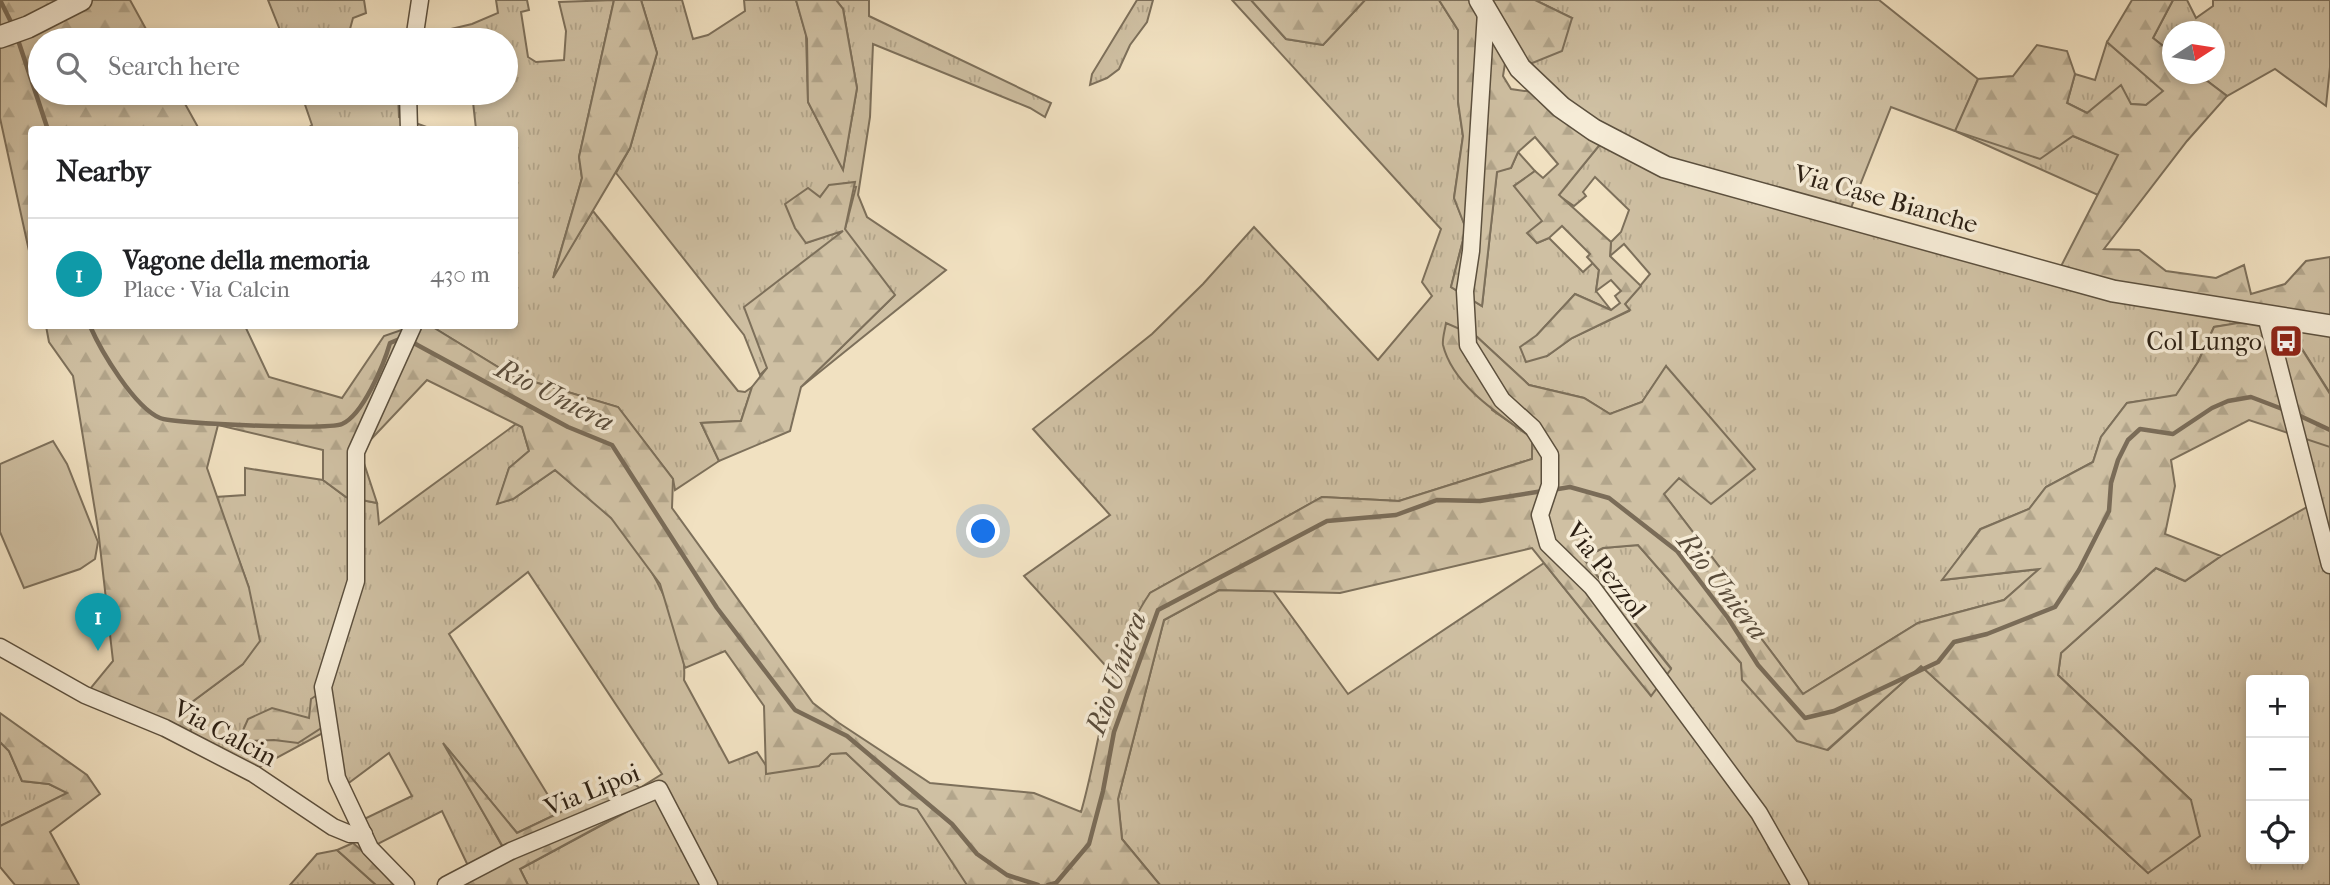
<!DOCTYPE html>
<html lang="en">
<head>
<meta charset="utf-8">
<style>
	body { margin:0; font-family:"IM FELL French Canon",serif; background:#f6f6f6; color:#202124 }
	.controls { position:absolute; right:21px; bottom:21px; display:grid; overflow:hidden; border-radius:7px; box-shadow:0 4px 10px #0003 }
	.controls button { width:63px; height:63px; display:grid; place-items:center; padding:0; border:0; border-bottom:2px solid #e0e0e0; background:#fff; color:#202124; font:35px sans-serif }
	.compass { position:absolute; left:2162px; top:21px; width:63px; height:63px; border-radius:50%; background:#fff; box-shadow:0 4px 10px #0003; rotate:78deg }
	.you { position:absolute; left:984px; top:532px; width:24px; height:24px; margin:-18px; border:5px solid #fff; border-radius:50%; background:#1a73e8; box-shadow:0 0 0 10px #1a73e833 }
	.badge { display:grid; place-items:center; width:46px; height:46px; border-radius:50%; background:#8f2418; color:#fff; font-size:23px; font-weight:700 }
	.pin { position:absolute; translate:-50% -58px; filter:drop-shadow(0 2px 4px #0008) }
	.pin::after { content:''; position:absolute; top:37px; width:24px; height:21px; background:inherit; clip-path:polygon(0 0,100% 0,50% 100%) }
	.list { margin:0; padding:0; list-style:none }
	h2 { display:flex; justify-content:space-between; align-items:center; height:91px; margin:0; padding:0 28px; font-size:30px }
	h2 small { font-size:23px; font-weight:400; color:#757577 }
	.list li { display:grid; grid-template-columns:46px 1fr auto; gap:21px; align-items:center; box-sizing:border-box; height:112px; padding:0 28px; border-top:2px solid #e0e0e0 }
	.list b { display:block; font-size:26px; white-space:nowrap }
	.list p { margin:0; font-size:23px; white-space:nowrap; color:#757577 }
	.list em { font-size:23px; font-style:normal; color:#757577 }
	.icon { flex:none; width:38px; height:38px; fill:none; stroke:currentColor; stroke-width:2; stroke-linecap:round; stroke-linejoin:round }
	.map { position:relative; flex:none; width:2330px; height:885px; overflow:hidden }
	.search { position:absolute; background:#fff; box-shadow:0 4px 10px #0003; left:28px; top:28px; width:490px; height:77px; display:flex; align-items:center; gap:18px; box-sizing:border-box; padding:0 24px; border-radius:38px; color:#757577; font-size:26px }
	.panel { position:absolute; background:#fff; box-shadow:0 4px 10px #0003; left:28px; top:126px; width:490px; height:203px; border-radius:7px }
	.map>svg:first-child { display:block }
</style>
</head>
<body>
<div class="map">
<svg width="2330" height="885" viewBox="0 0 2330 885">
	<defs>
		<pattern id="grass-tufts" width="24" height="20" patternUnits="userSpaceOnUse" patternTransform="scale(1.75)"><rect width="24" height="20" fill="#cfc0a3"/><path d="M3 7l-1-3M5 7V3M7 7l1-3M15 17l-1-3M17 17v-4M19 17l1-3" fill="none" stroke="#b2a58b"/></pattern>
		<pattern id="forest-firs" width="22" height="20" patternUnits="userSpaceOnUse" patternTransform="scale(1.75)"><rect width="22" height="20" fill="#cfc0a3"/><path d="M5 1l3.5 6h-7zM16 11l3.5 6h-7z" fill="#b2a58b"/></pattern>
	</defs>
	<rect width="100%" height="100%" fill="#f1e1c1"/>
	<filter id="stains"><feTurbulence type="fractalNoise" baseFrequency=".00286" numOctaves="4"/><feColorMatrix values="0 0 0 0 .2 0 0 0 0 .09 0 0 0 0 .02 0 0 0 .5 -.17"/></filter>
	<radialGradient id="worn" r=".72"><stop offset=".6" stop-color="#630" stop-opacity="0"/><stop offset="1" stop-color="#630" stop-opacity=".3"/></radialGradient>
	<g fill="url(#grass-tufts)" stroke="#7d705b" stroke-width="2" fill-rule="evenodd">
		<polygon points="268,0 364,0 366,13 353,18 347,40 284,40"/>
		<polygon points="496,0 527,0 529,10 521,12 528,57 536,62 564,60 566,31 559,2 614,0 579,157 582,178 554,274 593,211 738,391 745,392 752,387 741,421 701,423 719,461 675,490 673,479 618,407 511,375 431,326 514,326 514,130 476,129 472,93 506,93 506,40 417,40 417,37 472,24 498,13"/>
		<path d="M641,0h41l11,39 15,-4 37,-24 -1,-11h52l10,34 2,68 35,67 14,-81 -14,-79 -7,-9h33v16l182,87 -6,14 -15,-9 -157,-64 -3,73 -12,78 9,22 79,53 -145,117 94,-92 -128,73 -7,7 -16,-40 -128,-162 14,-25 27,-95zM830,185l26,2 -11,42 -39,14 14,-46z"/>
		<polygon points="1137,0 1153,0 1147,22 1130,45 1119,69 1107,78 1090,85 1092,74"/>
		<polygon points="1232,0 1251,0 1286,39 1323,45 1365,0 1439,0 1458,30 1458,102 1463,136 1454,198 1466,228 1451,287 1482,306 1497,171 1511,168 1518,152 1535,171 1514,186 1543,221 1528,233 1537,243 1549,238 1583,272 1593,263 1599,270 1596,291 1611,310 1575,294 1537,335 1547,356 1572,338 1629,311 1625,304 1650,274 1624,244 1610,256 1611,242 1621,232 1629,210 1595,177 1583,192 1586,196 1574,206 1558,195 1602,142 1520,68 1572,18 1535,0 1879,0 1978,79 1956,131 2073,136 2119,155 2098,195 1955,131 1891,107 1847,218 2279,318 2214,327 2198,362 2176,396 2127,403 2101,437 2093,462 2046,487 2029,509 1980,529 1943,580 2040,569 2004,600 1918,623 1803,694 1730,597 1724,573 1663,493 1679,478 1666,367 1642,402 1610,414 1584,398 1529,385 1476,336 1492,410 1533,438 1532,459 1399,501 1322,497 1150,593 1114,675 1024,576 1110,515 1033,429 1152,334 1203,284 1254,227 1378,360 1432,296 1422,282 1441,229"/>
		<polygon points="2173,0 2187,0 2196,18 2213,6 2213,0 2330,0 2330,67 2326,106 2275,69 2227,96 2198,74 2214,74 2214,32 2172,32 2172,53 2153,38"/>
		<polygon points="2107,42 2164,91 2146,105 2131,104 2087,113 2067,103 2075,74 2095,80"/>
		<polygon points="301,93 398,93 399,117 432,129 306,129 312,125"/>
		<polygon points="2283,319 2330,326 2330,393"/>
		<path d="M516,424l6,3 7,24 -20,17 -11,35 15,-4 42,-29c18,15 37,30 54,46 37,34 79,113 75,164l45,83 28,-11 14,21 48,-19 27,-1 54,51 17,4 51,77h-440l-8,-16 112,-60 8,-21 22,-14 -134,-202 -79,62 110,179 -42,20 -70,-85 59,105 -35,19 -29,-61 -72,37 -12,-26 54,-26 -23,-43 -47,35 -12,-59 -74,40 -66,-28 2,-39 51,-38 6,-76 -33,-91 29,-2v-27l78,12 23,17 31,6 2,21z"/>
		<path d="M2296,434l34,12v439h-1170l-38,-46 -4,-40 46,-179 55,-30 54,1 75,103 196,-131 107,132 20,-27 -88,-110 20,-10 35,-3 103,118 2,17 85,70 93,-84 227,207 43,-73 -133,-125 3,-22 95,-85 29,13 36,-25 93,-53zM2251,680h53v179h-53z"/>
		<polygon points="0,742 9,751 22,781 49,784 68,793 0,826"/>
		<polygon points="337,850 376,885 290,885 317,854"/>
	</g>
	<g fill="url(#forest-firs)" stroke="#7d705b" stroke-width="2">
		<polygon points="0,0 130,0 152,40 40,40 40,93 179,93 199,129 32,130 31,260 0,118"/>
		<polygon points="614,0 641,0 657,53 630,148 553,278 582,178 579,157"/>
		<polygon points="796,0 836,0 843,9 857,88 843,170 808,102 807,39"/>
		<polygon points="1251,0 1365,0 1323,45 1286,39"/>
		<polygon points="1439,0 1476,0 1506,57 1503,76 1511,89 1532,92 1602,142 1559,195 1611,242 1610,256 1641,286 1625,304 1630,310 1572,338 1547,356 1526,362 1520,347 1537,335 1575,294 1611,310 1620,303 1615,296 1621,291 1611,280 1596,291 1599,270 1587,257 1590,254 1562,226 1549,238 1537,243 1527,233 1542,221 1514,186 1535,171 1543,178 1558,164 1535,137 1518,152 1511,168 1497,172 1482,306 1451,287 1466,229 1454,198 1463,136 1458,102 1458,30"/>
		<polygon points="1483,0 1535,0 1572,18 1562,51 1520,68"/>
		<path d="M2132,0h41l-20,38 19,15v21h26l29,22 -40,45 -83,108 35,1 27,21 50,7 28,-13 7,29 34,-10 21,-23 24,-4v69l-47,-7 47,75v53l-81,-27 -78,40 4,26 -10,48 56,22 -36,25 -29,-13 -95,85 -3,22 133,125 9,36 -52,37 -227,-207 -94,84 -30,-9 -55,-61 -1,-17 -103,-118 -35,3 -20,10 88,111 -20,27 -119,-148 -192,45 -121,-3 -55,30 -46,179 4,40 38,46h-193l-50,-76 -17,-5 -54,-51 -15,1 -12,12 -53,8 -2,-68 -39,-55 -40,17 -25,-84 -49,-66 -56,-48 -42,29 -16,5 12,-36 20,-17 -7,-24 -95,-47 -67,71 17,52 -31,-6 -23,-17v-30l-105,-25 -11,43 42,120 11,53 -17,23 -51,38 -2,39 -105,-46 28,-34 -15,-132 -25,-153 -24,-34 -3,-16h199l24,51 73,21 42,-62 29,-10h18l80,49 107,32 55,72 -1,29 141,195 26,20 91,60 104,10 47,19c21,-73 25,-155 69,-219l172,-96 77,4 133,-42v-21c-32,-23 -79,-52 -89,-93 -1,-6 2,-15 3,-22l30,13 53,49 55,13 26,16 32,-12 24,-36 89,103 -44,35 -32,-26 -15,16 60,79 6,24 73,97 115,-71 86,-23 35,-31 -97,11 39,-51 48,-20 17,-22 47,-25 8,-25 26,-34 49,-8 22,-33 16,-35 42,-7 -200,-44 62,-121 -45,-19 -33,23 -85,-28 23,-52 35,-3 24,-31 30,6 8,23 -8,29 20,10 34,-28 10,19 15,1 17,-14 -56,-49z"/>
		<polygon points="855,182 845,229 895,295 801,387 790,431 719,461 701,423 741,421 752,387 767,368 744,307 843,231 806,243 795,228 785,204 808,188 820,197 829,185"/>
		<polygon points="320,693 329,723 298,743 274,740 251,741 247,746 237,744 248,719 272,708 309,718 311,699"/>
		<polygon points="0,713 87,775 100,794 50,832 79,885 15,885 0,867 0,826 67,793 49,784 22,781 9,751 0,742"/>
		<polygon points="443,743 517,833 628,780 653,797 520,869 528,885 444,885 510,859"/>
		<polygon points="353,843 402,885 376,885 337,850"/>
	</g>
	<polygon fill="#cfc0a3" stroke="#7d705b" stroke-width="2" points="53,441 67,464 98,542 95,559 80,569 24,588 0,532 0,464"/>
	<g fill="none" stroke-linecap="round" stroke-linejoin="round">
		<g stroke="#7a6c58" stroke-width="4.5">
			<polyline points="0,0 13,26"/>
			<polyline points="17,37 48,130"/>
			<path d="M90,326c11,25 44,81 70,92 14,6 169,12 182,6 21,-9 42,-60 48,-81l12,-5"/>
			<polyline points="410,341 568,427 612,445 717,608 795,710 847,736 952,824 977,854 1007,875 1038,885"/>
			<polyline points="2296,414 2330,430"/>
			<polyline points="1552,490 1570,487 1609,498 1677,551 1728,618 1758,665 1805,718 1834,711 1938,662 1954,642 1987,634 2055,607 2079,570 2109,511 2111,483 2118,460 2128,440 2140,429 2173,434 2212,408 2228,401 2251,397 2285,410"/>
			<polyline points="1048,885 1056,883 1089,844 1103,791 1114,732 1158,610 1327,521 1396,515 1437,500 1480,501 1543,491"/>
		</g>
		<defs>
			<g id="minor">
				<polyline points="1486,12 1471,251 1465,291 1468,345 1502,400 1533,428 1550,455 1550,485 1540,515 1548,544 1592,587 1759,813 1800,885"/>
				<polyline points="414,40 420,0"/>
				<polyline points="408,93 409,130"/>
				<polyline points="2266,316 2330,565"/>
				<polyline points="0,647 85,695 165,728 254,774 333,827 350,834 364,834"/>
				<polyline points="406,885 370,848 337,778 323,687 356,581 356,452 413,326"/>
				<polyline points="446,885 511,851 659,789 709,885"/>
			</g>
			<g id="tertiary">
				<polyline points="1480,0 1520,68 1561,107 1594,130 1665,167 2113,291 2330,326"/>
				<polyline points="0,37 28,27 81,0"/>
			</g>
		</defs>
		<use href="#minor" stroke="#5c503e" stroke-width="19"/>
		<use href="#tertiary" stroke="#5c503e" stroke-width="24"/>
		<use href="#minor" stroke="#f6ecd7" stroke-width="16"/>
		<use href="#tertiary" stroke="#f6ecd7" stroke-width="21"/>
	</g>
	<defs>
		<symbol id="bus-square" viewBox="-11 -11 22 22"><rect x="-9" y="-9" width="18" height="18" rx="4" fill="#8f2418" stroke="#f6ecd7"/><path d="M-5-6H5V4H4V6H2V4H-2V6H-4V4H-5ZM-3.5-4V0h7V-4ZM-3.5 1.2v1.5H-2V1.2ZM2 1.2v1.5H3.5V1.2Z" fill="#fff"/></symbol>
	</defs>
	<g fill-rule="evenodd">
		<use href="#bus-square" x="2267" y="322" width="38" height="38"/>
	</g>
	<g text-anchor="middle" dominant-baseline="central" stroke-width="7" stroke-linejoin="round" paint-order="stroke">
		<g font-size="26" fill="#2b1f13" stroke="#f6ecd7">
			<text transform="translate(1886 199) rotate(16)">Via Case Bianche</text>
			<text transform="translate(1606 570) rotate(52)">Via Pezzol</text>
			<text transform="translate(225 733) rotate(28)">Via Calcin</text>
			<text transform="translate(592 790) rotate(-22)">Via Lipoi</text>
		</g>
		<g font-size="26" fill="#2b1f13" stroke="#f6ecd7" text-anchor="end">
			<text x="2262" y="341">Col Lungo</text>
		</g>
		<g font-size="28" font-style="italic" fill="#594c3b" stroke="#f6ecd7">
			<text transform="translate(555 395) rotate(27)">Rio Uniera</text>
			<text transform="translate(1723 586) rotate(52)">Rio Uniera</text>
			<text transform="translate(1116 673) rotate(-70)">Rio Uniera</text>
		</g>
	</g>
	<rect width="100%" height="100%" filter="url(#stains)"/>
	<rect width="100%" height="100%" fill="url(#worn)"/>
</svg>
<div class="controls">
<button>+</button>
<button>−</button>
<button><svg class="icon" aria-label="locate" viewBox="0 0 24 24"><circle cx="12" cy="12" r="6"/><path d="M12 2v4M12 18v4M2 12h4M18 12h4"/></svg></button>
</div>
<svg class="compass" viewBox="-18 -18 36 36"><path d="M0-13l5 13h-10z" fill="#e53935"/><path d="M0 13l5-13h-10z" fill="#757577"/></svg>
<div class="you"></div>
<div class="pin badge" style="left:98px;top:651px;background:#0f9aa8">1</div>
<div class="search"><svg class="icon" aria-label="search" viewBox="0 0 24 24"><circle cx="10" cy="10" r="6"/><path d="M15 15l6 6"/></svg>Search here</div>
<section class="panel">
<h2>Nearby<small></small></h2>
<ul class="list">
<li><span class="badge" style="background:#0f9aa8">1</span><div><b>Vagone della memoria</b><p>Place · Via Calcin</p></div><em>430 m</em></li>
</ul>
</section>
</div>
</body>
</html>
